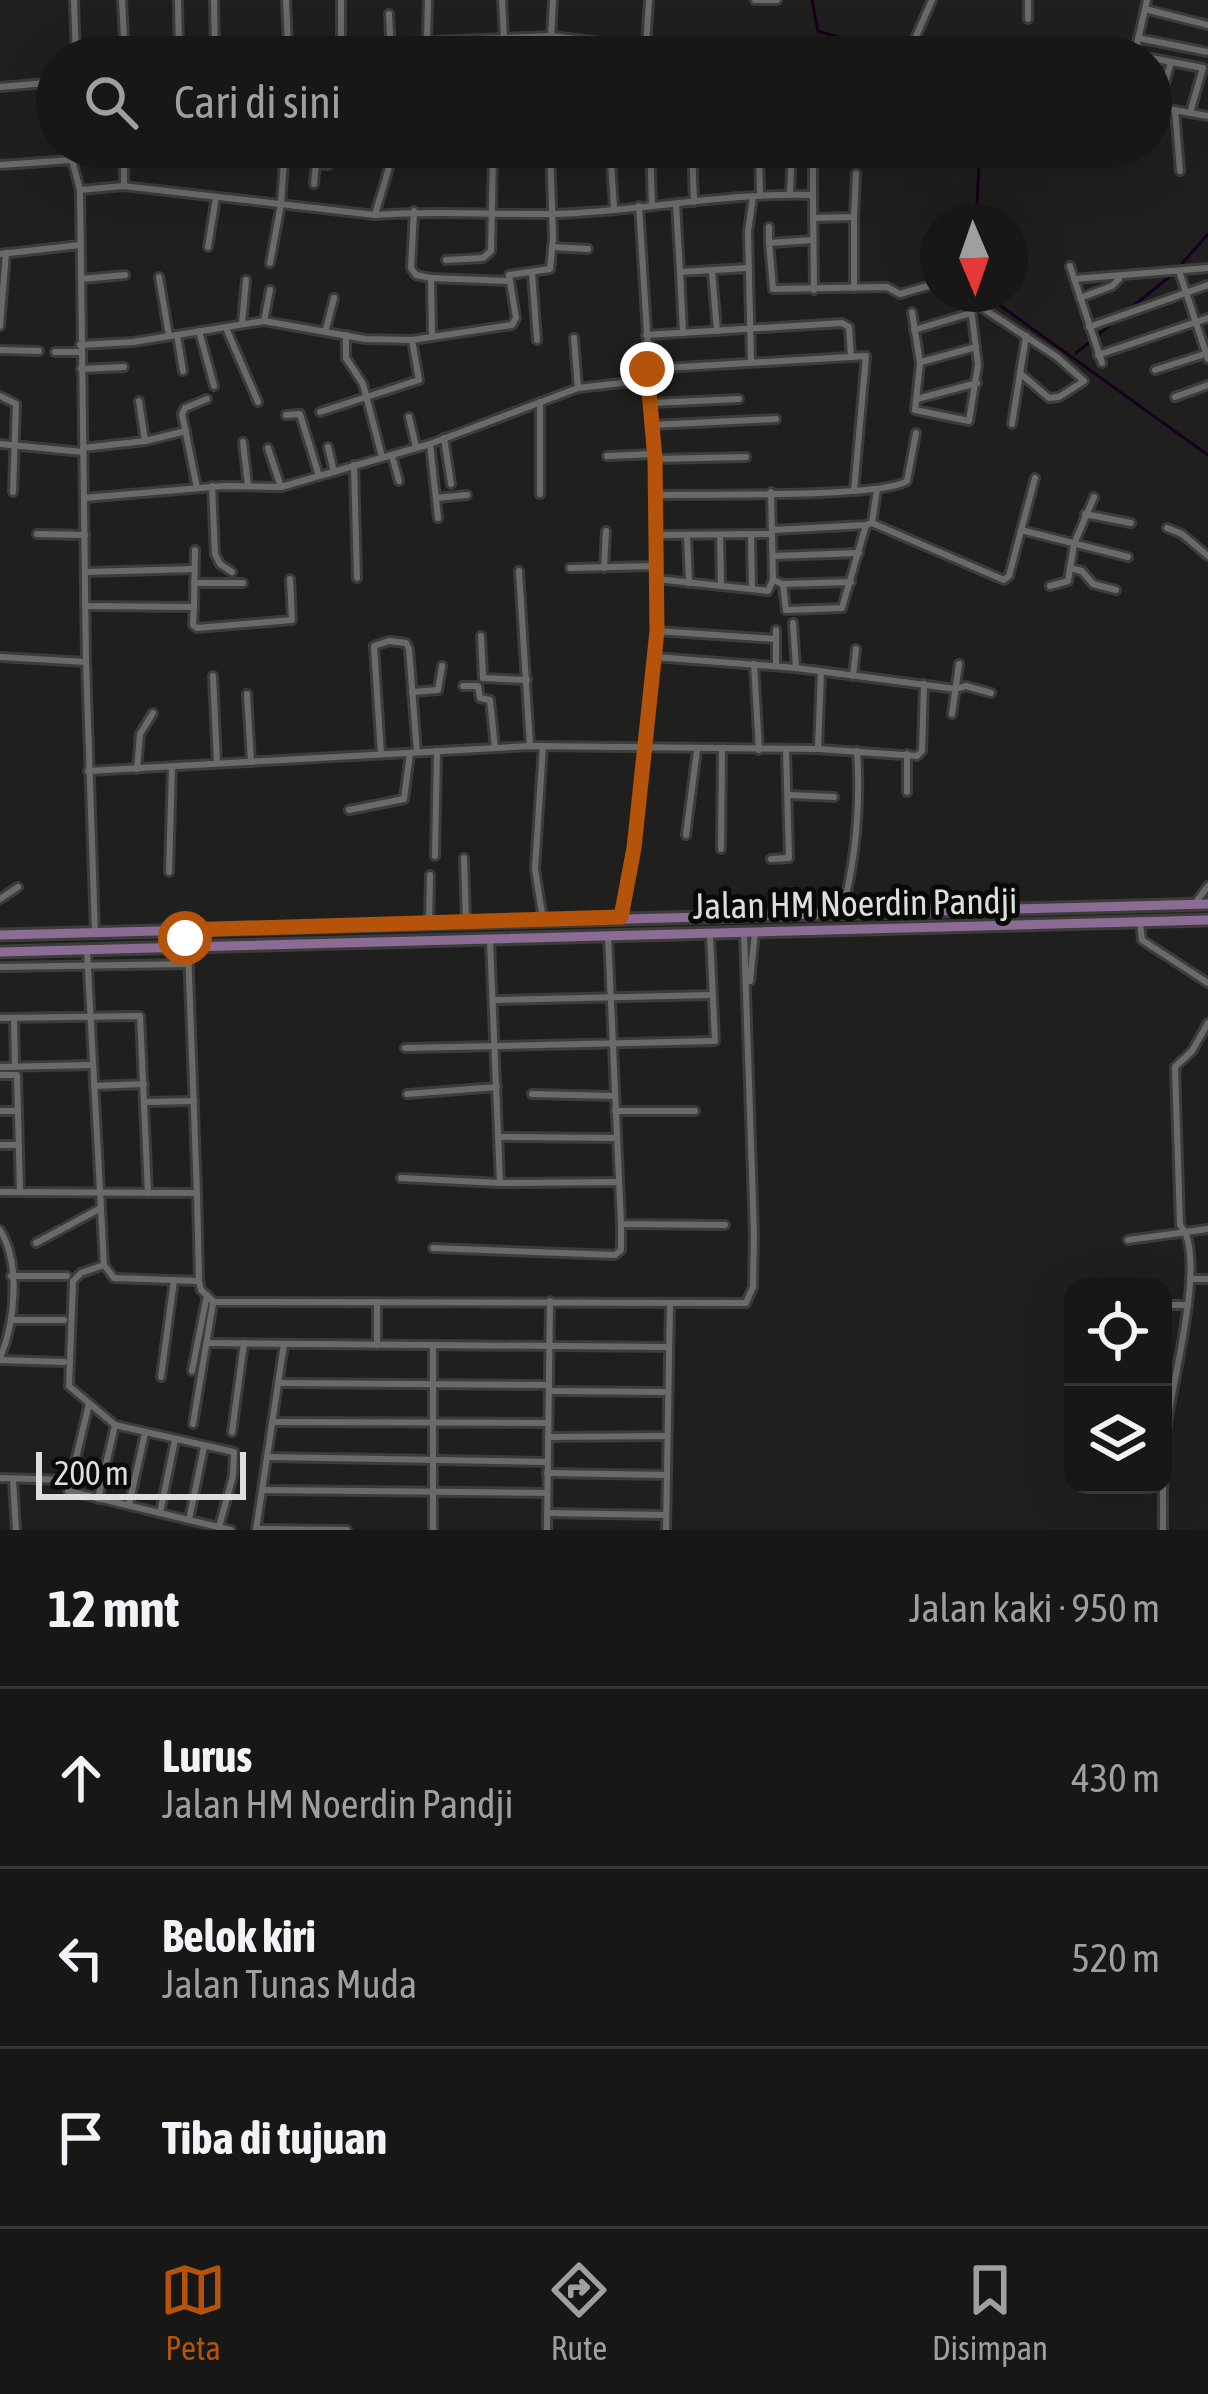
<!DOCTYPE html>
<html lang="id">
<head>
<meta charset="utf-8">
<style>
	body { margin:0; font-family:"Asap Condensed",sans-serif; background:#242423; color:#f1f3f6 }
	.controls { position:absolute; right:36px; bottom:36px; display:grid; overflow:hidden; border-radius:24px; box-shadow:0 12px 48px #0002 }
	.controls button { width:108px; height:108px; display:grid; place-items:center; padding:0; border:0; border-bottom:3px solid #363635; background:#171716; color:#f1f3f6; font:60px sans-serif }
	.compass { position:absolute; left:920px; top:204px; width:108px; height:108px; border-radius:50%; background:#171716; box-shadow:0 12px 48px #0002; rotate:178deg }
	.scale { position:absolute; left:36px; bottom:30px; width:210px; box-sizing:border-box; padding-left:12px; border:6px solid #dededd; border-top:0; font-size:33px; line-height:42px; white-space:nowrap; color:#dededd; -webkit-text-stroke:9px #090908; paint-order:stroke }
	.stop { position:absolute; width:36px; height:36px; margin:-27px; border:9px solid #b45309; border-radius:50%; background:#fff }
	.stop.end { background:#b45309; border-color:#fff; box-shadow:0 3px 12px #0008 }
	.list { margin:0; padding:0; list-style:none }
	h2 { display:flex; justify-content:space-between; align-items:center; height:156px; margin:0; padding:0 48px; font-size:51px }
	h2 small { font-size:39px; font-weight:400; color:#9e9fa1 }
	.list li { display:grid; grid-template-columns:78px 1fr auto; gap:36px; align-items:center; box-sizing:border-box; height:180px; padding:0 48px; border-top:3px solid #363635 }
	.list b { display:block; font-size:45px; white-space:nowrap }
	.list p { margin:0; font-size:39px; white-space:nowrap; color:#9e9fa1 }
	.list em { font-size:39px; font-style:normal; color:#9e9fa1 }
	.icon { flex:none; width:66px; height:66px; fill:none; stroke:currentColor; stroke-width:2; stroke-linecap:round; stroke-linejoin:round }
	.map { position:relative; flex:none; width:1208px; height:1530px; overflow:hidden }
	.search { position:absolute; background:#171716; box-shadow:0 12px 48px #0002; left:36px; right:36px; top:36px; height:132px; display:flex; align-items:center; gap:30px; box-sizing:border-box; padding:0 42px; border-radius:66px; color:#9e9fa1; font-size:45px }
	.sheet { height:696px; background:#171716 }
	nav { display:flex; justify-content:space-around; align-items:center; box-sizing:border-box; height:168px; border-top:3px solid #363635; background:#171716; font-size:33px; color:#9e9fa1 }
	nav a { display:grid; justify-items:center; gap:6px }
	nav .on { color:#b45309 }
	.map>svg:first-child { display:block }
</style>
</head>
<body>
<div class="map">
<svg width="1208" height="1530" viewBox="0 0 1208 1530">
	<rect width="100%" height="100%" fill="#1f1f1d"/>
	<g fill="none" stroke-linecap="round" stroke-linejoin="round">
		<g stroke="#17001e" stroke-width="3">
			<polyline points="812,0 818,31 905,57"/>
			<polyline points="976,222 980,147"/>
			<polyline points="984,294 1208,455"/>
			<polyline points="1127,311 1173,274 1208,234"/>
			<polyline points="1076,353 1115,321"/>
			<polyline points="0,660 81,665"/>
		</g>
		<defs>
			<g id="minor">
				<polyline points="74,0 76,57"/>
				<polyline points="122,0 125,57"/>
				<polyline points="178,0 179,52"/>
				<polyline points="214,0 215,50"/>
				<polyline points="286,0 288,47"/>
				<polyline points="502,0 504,38"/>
				<polyline points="755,0 777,0"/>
				<polyline points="1028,0 1028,19"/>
				<polyline points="1145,9 1208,25"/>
				<polyline points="389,14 391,57"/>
				<polyline points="1138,38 1208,52"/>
				<polyline points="427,41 428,0"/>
				<polyline points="341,45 341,0"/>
				<polyline points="646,47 649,0"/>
				<polyline points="1134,54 1147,57"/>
				<polyline points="158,57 179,52 551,36 725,57"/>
				<polyline points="526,57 526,37"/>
				<polyline points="550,57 553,0"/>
				<polyline points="586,57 587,40"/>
				<polyline points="907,57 932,0"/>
				<polyline points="1134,57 1147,0"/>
				<polyline points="1151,58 1203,68 1190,113"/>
				<polyline points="0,87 57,82"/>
				<polyline points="1151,106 1208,116"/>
				<polyline points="1158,107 1171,62"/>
				<polyline points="1175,110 1180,171"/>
				<polyline points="610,147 614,208"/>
				<polyline points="650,147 652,205"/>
				<polyline points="692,147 694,202"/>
				<polyline points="759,147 760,195"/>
				<polyline points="252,154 328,165"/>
				<polyline points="393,157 438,153"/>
				<polyline points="693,159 759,160"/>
				<polyline points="0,165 72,160 80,190 86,662 95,933"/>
				<polyline points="314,184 316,163"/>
				<polyline points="124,185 124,147"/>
				<path d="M80,190l43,-4 252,29c59,-5 118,0 177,-1 87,-2 174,-22 261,-19l1,95"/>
				<polyline points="790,194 792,147"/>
				<polyline points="813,195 813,161"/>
				<polyline points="676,204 680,272"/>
				<polyline points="414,211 411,268 416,275 431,278 432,336"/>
				<path d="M375,215c5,-21 17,-49 17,-68"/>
				<polyline points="813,218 854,217 856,174"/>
				<polyline points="769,227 769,243"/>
				<polyline points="813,240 769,243 773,289 887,287 900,294 938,283"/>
				<polyline points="208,247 216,197"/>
				<polyline points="552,247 588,249"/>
				<polyline points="0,254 80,245"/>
				<polyline points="446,260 483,258 491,251 493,154"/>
				<polyline points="270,263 281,204 285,147"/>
				<polyline points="1070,266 1102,363"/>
				<polyline points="712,271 717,331"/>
				<polyline points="1179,271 1208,359"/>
				<polyline points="532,273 537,340"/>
				<polyline points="159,277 169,336"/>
				<polyline points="431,278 508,281"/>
				<polyline points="81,279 125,275"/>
				<polyline points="1074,279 1208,268"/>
				<polyline points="854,288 854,217"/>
				<polyline points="969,294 970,300 1057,357 1084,381 1059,397 1049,398 1020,373"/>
				<polyline points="1080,298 1112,286 1119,279"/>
				<polyline points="912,312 920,363 915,410 969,421 978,365 970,300"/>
				<polyline points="264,321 270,290"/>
				<polyline points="242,324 246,280"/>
				<polyline points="0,326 6,253"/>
				<polyline points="1089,327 1208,285"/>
				<polyline points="226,328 258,402"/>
				<polyline points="326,329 334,298"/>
				<polyline points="914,330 971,313"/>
				<polyline points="199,331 214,386"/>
				<polyline points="683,333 680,272 747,268"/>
				<polyline points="177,335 183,371"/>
				<polyline points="346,335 346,358 363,384 382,457"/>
				<polyline points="646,335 842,323 849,327 851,357"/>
				<polyline points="574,338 578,388"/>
				<polyline points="80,345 133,342 264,321 365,339 412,340 512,325 516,318 509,275 550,269 553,239 550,147"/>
				<polyline points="0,350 39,351"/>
				<polyline points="55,352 80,352"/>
				<polyline points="1098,355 1208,318"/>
				<polyline points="751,362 748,231 753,197"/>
				<polyline points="921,362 976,347"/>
				<polyline points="81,369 124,367"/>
				<polyline points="647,369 866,356 854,491"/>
				<polyline points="1155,370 1205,354"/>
				<polyline points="0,396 16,404 13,492"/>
				<polyline points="1175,397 1208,385"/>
				<polyline points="917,399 977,383"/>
				<polyline points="139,401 145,441"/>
				<polyline points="540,402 540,494"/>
				<polyline points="651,403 739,399"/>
				<polyline points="320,412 419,380 412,340"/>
				<polyline points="286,415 300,414 319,476"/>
				<polyline points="409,417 416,447"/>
				<polyline points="1012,424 1026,336"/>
				<polyline points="652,425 776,419"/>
				<polyline points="444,438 451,484"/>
				<polyline points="243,442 248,486"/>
				<polyline points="0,444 83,452"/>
				<polyline points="430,444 438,518"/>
				<polyline points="328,447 334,472"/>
				<polyline points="83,448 145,441 186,431"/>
				<polyline points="268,448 281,487"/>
				<polyline points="392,456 399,481"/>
				<polyline points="607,456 654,454"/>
				<polyline points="655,459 746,457"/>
				<polyline points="354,465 357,578"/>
				<polyline points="212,486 215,554 220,564 232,572"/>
				<polyline points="197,488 182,414 185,408 207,399"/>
				<polyline points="771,492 773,580 783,584 851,582"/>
				<path d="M655,495c43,-1 226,3 252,-14l9,-48"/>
				<polyline points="84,498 224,486 281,487 430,444 578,388 648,380"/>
				<polyline points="436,498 467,495"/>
				<polyline points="1085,514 1131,523"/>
				<polyline points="872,523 1004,580 1009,576 1035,478"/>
				<polyline points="1167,528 1182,534 1208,556"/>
				<polyline points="774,530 866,525"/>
				<polyline points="1021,530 1128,557"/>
				<polyline points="37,534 85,535"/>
				<polyline points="751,534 752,589"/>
				<polyline points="656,535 772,534"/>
				<polyline points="720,535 721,586"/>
				<polyline points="687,536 689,583"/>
				<polyline points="773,556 859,553"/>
				<polyline points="570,568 655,566"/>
				<polyline points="604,568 606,531"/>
				<polyline points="1070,568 1082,571 1093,584 1116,590"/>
				<polyline points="519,571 530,746"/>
				<polyline points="85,572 194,569"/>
				<polyline points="656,579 768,591 773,580"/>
				<polyline points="194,583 243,583"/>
				<polyline points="783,584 786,610 842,608 866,525 872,523 877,489"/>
				<polyline points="1050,586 1068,581 1074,544 1094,497"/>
				<polyline points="85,606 194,607 193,625 197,628 292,620 290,579"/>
				<polyline points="194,607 195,550"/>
				<polyline points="793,623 796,668"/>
				<polyline points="657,631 776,639"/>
				<polyline points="481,636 483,678 527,680"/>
				<polyline points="0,657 86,662"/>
				<polyline points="655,657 796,668 956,689 966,686 991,693"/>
				<polyline points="754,664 759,750"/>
				<polyline points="776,666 776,630"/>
				<polyline points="213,676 217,763"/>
				<polyline points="853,676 856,649"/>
				<polyline points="463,686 478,686 480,698 490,700 495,748"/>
				<polyline points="412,692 438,690 442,666"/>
				<polyline points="247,694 251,762"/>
				<polyline points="952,714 959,664"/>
				<polyline points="818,749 821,672"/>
				<polyline points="381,754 374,646 389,641 406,643 409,649 417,752"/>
				<polyline points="907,754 907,792"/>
				<polyline points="137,769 140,734 153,713"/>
				<polyline points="88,771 530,746 818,749 917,756 922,751 924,684"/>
				<polyline points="790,795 834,797"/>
				<polyline points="349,810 404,799 410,753"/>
				<polyline points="686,835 697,750"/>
				<polyline points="721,849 722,750"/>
				<polyline points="435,856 437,751"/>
				<polyline points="464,858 466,922"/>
				<polyline points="771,859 789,858 786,750"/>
				<polyline points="169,872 172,767"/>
				<polyline points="0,899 18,887"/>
				<polyline points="1196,902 1208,886"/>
				<path d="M842,913c14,-55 19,-105 15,-162"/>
				<polyline points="621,917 634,848 657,631 655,459 639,206"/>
				<polyline points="543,920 535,869 543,746"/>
				<polyline points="1140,922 1142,940 1208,983"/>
				<polyline points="429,923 430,875"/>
				<polyline points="608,936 621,1224 725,1225"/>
				<polyline points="490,940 500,1183"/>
				<polyline points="188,948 197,1193"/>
				<polyline points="87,951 104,1265 114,1278 199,1281"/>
				<polyline points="0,967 188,964"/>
				<polyline points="750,981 755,932"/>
				<polyline points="494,1000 711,995"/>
				<polyline points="0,1018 140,1016 148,1193"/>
				<polyline points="14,1018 15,1067"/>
				<polyline points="405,1048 715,1041 710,935"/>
				<polyline points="0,1067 92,1065"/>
				<polyline points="0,1075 17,1075 20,1192"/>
				<polyline points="94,1086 144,1084"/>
				<polyline points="407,1094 497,1087"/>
				<polyline points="532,1094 614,1096"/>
				<polyline points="145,1102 194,1101"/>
				<polyline points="0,1111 18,1111"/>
				<polyline points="615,1111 695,1111"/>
				<polyline points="500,1137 615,1138"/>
				<polyline points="0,1145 19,1145"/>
				<polyline points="401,1178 500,1183 618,1182"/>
				<polyline points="0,1192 197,1193 199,1281 201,1290 214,1302 746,1303 753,1287 754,1234 744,933"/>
				<path d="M0,1230c21,33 15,93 0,128"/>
				<polyline points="1128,1240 1208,1229"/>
				<polyline points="36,1243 101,1208"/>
				<polyline points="433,1248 615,1255 621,1250 621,1224"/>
				<polyline points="104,1265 81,1273 73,1281 69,1386 115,1425 234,1452 233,1476 219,1527"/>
				<polyline points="11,1276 67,1276"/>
				<polyline points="1190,1279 1208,1279"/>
				<polyline points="1163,1305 1188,1305"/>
				<polyline points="11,1320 64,1320"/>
				<polyline points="207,1343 668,1347"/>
				<polyline points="377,1345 377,1302"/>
				<polyline points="433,1345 433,1530"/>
				<polyline points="0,1360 64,1362"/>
				<polyline points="192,1371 207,1295"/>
				<polyline points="161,1377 174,1280"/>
				<polyline points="278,1383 549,1385"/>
				<polyline points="549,1391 667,1392"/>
				<polyline points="89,1404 68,1491 231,1530"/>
				<polyline points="272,1422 548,1423"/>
				<polyline points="193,1424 213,1303"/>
				<polyline points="232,1432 244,1343"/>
				<polyline points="548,1437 667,1436"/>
				<polyline points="267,1457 547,1462"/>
				<polyline points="547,1473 667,1475"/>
				<polyline points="0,1478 68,1480"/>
				<polyline points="13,1480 16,1530"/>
				<path d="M1163,1480c1,-19 1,-38 4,-56 5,-41 41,-171 13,-199l-5,-158 17,-16 16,-28"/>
				<polyline points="1163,1485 1163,1530"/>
				<polyline points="262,1490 547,1493"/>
				<polyline points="98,1499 115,1425"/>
				<polyline points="129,1505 145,1433"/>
				<polyline points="160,1513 175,1440"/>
				<polyline points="547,1513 666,1515"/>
				<polyline points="189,1520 204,1447"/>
				<polyline points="257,1529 347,1530"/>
				<polyline points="256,1530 284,1344"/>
				<polyline points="547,1530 550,1301"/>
				<polyline points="666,1530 670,1303"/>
			</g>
			<g id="primary">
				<polyline points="0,935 1208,904"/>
				<polyline points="0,952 1208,920"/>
			</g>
		</defs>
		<use href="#minor" stroke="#3c3c3a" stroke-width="12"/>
		<use href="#primary" stroke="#3c3c3a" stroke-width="15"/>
		<use href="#minor" stroke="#6a6b68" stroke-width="6"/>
		<use href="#primary" stroke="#8c6b94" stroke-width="9"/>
	</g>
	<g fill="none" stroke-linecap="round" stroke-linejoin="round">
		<polyline stroke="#b45309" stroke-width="15" points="185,938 183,930 621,917 634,848 657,631 655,459 647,369"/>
	</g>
	<g text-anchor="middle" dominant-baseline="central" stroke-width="10" stroke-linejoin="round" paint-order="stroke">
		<g font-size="36" fill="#dededd" stroke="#090908">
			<text transform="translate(855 903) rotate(-1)">Jalan HM Noerdin Pandji</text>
		</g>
	</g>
</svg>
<div class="controls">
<button><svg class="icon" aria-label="locate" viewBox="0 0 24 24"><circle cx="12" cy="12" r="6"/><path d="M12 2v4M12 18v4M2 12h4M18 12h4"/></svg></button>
<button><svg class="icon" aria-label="layers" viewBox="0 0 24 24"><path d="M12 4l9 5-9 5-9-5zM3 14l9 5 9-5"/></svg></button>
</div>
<svg class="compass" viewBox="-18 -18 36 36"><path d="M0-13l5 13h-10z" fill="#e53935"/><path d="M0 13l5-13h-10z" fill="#9e9fa1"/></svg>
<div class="scale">200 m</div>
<div class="stop" style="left:185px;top:938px"></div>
<div class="stop end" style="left:647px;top:369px"></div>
<div class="search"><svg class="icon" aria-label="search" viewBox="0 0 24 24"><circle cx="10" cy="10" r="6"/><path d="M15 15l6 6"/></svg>Cari di sini</div>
</div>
<section class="sheet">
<h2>12 mnt<small>Jalan kaki · 950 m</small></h2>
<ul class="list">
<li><svg class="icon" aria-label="ahead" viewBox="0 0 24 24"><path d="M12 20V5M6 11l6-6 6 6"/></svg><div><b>Lurus</b><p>Jalan HM Noerdin Pandji</p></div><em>430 m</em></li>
<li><svg class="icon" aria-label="left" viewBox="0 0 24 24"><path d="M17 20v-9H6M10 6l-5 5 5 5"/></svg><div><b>Belok kiri</b><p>Jalan Tunas Muda</p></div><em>520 m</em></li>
<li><svg class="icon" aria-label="arrive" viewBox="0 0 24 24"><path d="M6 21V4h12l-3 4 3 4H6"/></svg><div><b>Tiba di tujuan</b></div></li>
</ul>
</section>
<nav>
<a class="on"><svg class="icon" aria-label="map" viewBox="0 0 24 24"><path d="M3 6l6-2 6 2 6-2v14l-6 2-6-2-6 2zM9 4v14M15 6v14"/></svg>Peta</a>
<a><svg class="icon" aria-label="directions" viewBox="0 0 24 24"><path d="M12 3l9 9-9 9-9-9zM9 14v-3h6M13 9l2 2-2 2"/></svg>Rute</a>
<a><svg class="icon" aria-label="saved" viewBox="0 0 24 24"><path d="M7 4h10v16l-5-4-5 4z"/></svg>Disimpan</a>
</nav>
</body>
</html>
